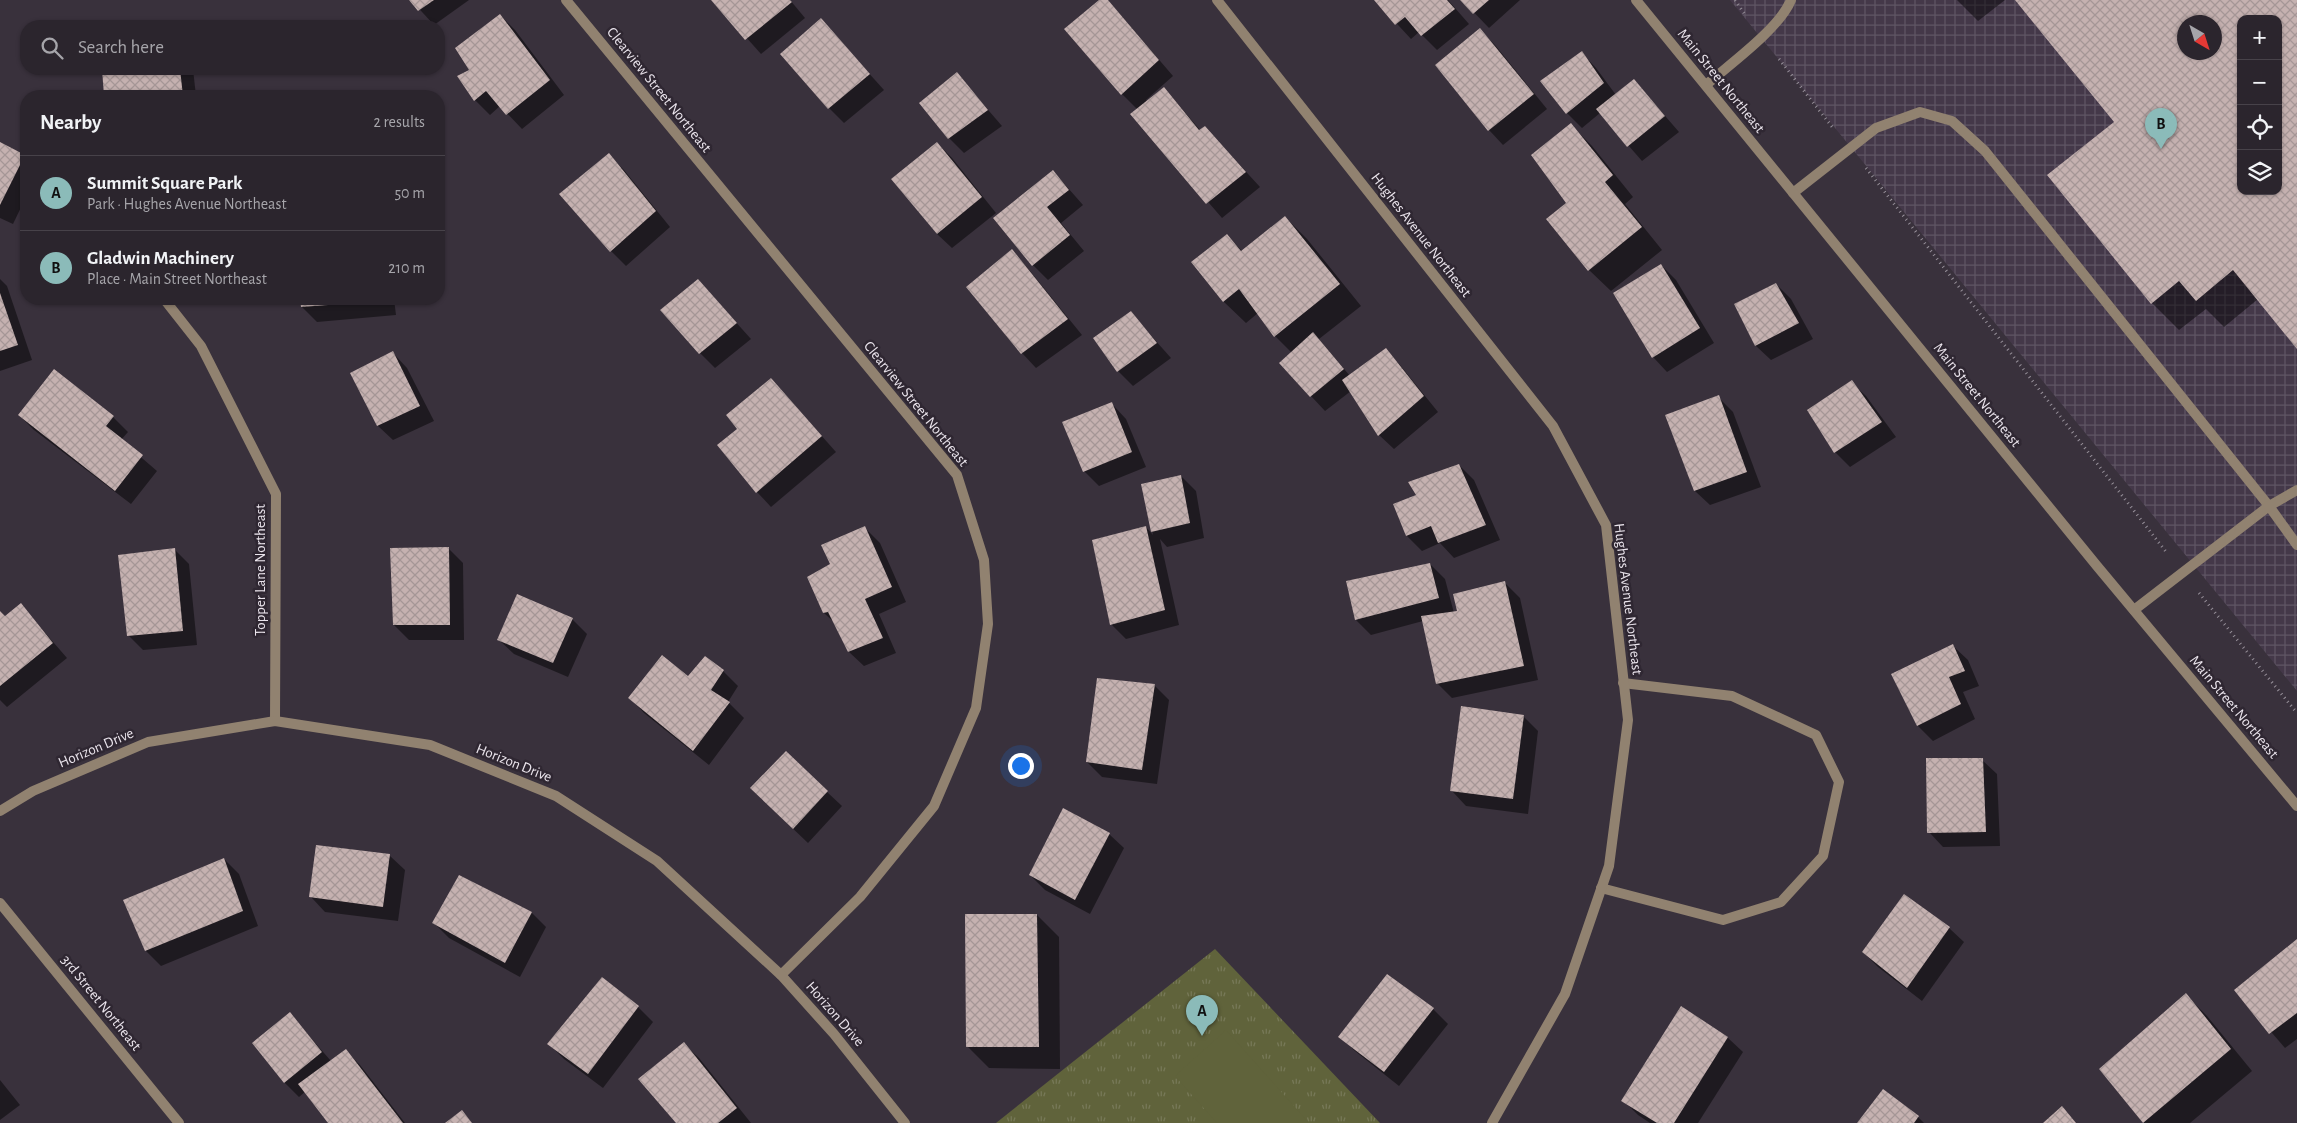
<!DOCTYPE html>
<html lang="en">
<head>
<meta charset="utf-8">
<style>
	body { margin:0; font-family:"Alegreya Sans",sans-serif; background:#373139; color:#f1f3f6 }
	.controls { position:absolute; right:15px; top:15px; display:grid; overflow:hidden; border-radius:10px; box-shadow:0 1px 4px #0004 }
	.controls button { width:45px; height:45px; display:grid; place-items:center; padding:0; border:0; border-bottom:1px solid #474249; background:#2b252d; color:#f1f3f6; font:25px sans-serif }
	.compass { position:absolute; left:2177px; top:15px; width:45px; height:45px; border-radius:50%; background:#2b252d; box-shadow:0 1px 4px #0004; rotate:141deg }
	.you { position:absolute; left:1020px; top:765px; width:18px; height:18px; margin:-12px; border:4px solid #fff; border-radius:50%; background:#1a73e8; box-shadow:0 0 0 8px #1a73e833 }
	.badge { display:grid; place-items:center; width:32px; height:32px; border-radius:50%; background:#8bbbb9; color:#111; font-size:16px; font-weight:700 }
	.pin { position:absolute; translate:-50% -41px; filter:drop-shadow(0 1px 2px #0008) }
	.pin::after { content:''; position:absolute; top:26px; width:18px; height:15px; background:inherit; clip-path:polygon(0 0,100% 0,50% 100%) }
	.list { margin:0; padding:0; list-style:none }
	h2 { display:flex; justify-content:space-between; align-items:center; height:65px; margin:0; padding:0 20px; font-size:21px }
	h2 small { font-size:16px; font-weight:400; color:#a6a5aa }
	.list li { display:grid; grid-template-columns:32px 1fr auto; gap:15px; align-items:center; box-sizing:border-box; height:75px; padding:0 20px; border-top:1px solid #474249 }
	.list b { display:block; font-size:19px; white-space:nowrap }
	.list p { margin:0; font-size:16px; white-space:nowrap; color:#a6a5aa }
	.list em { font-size:16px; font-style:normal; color:#a6a5aa }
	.icon { flex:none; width:28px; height:28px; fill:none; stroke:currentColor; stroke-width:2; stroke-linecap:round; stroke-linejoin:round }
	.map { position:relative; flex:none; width:2297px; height:1123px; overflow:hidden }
	.search { position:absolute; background:#2b252d; box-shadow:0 1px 4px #0004; left:20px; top:20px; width:425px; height:55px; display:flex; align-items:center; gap:12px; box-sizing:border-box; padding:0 18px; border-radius:20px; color:#a6a5aa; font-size:19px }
	.panel { position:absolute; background:#2b252d; box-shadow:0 1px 4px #0004; left:20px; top:90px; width:425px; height:215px; border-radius:20px }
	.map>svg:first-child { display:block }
</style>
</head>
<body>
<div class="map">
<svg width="2297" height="1123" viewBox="0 0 2297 1123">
	<defs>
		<pattern id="industrial-grid" width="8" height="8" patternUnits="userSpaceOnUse" patternTransform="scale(1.25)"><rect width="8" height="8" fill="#443849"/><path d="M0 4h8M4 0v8" fill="none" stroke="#5f5564"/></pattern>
		<pattern id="grass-tufts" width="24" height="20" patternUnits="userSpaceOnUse" patternTransform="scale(1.25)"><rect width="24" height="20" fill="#60633b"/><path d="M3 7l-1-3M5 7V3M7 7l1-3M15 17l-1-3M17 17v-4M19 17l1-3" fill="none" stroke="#777958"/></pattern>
		<pattern id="building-cross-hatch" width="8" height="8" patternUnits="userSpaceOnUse" patternTransform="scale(1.25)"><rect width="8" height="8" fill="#c5b1b0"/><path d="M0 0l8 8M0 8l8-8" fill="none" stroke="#a59696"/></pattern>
	</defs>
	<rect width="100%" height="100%" fill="#39313c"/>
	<path fill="url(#industrial-grid)" fill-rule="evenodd" d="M1730,0h567v691zM2241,19h37v172h-37zM2184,22h30v30h-30z"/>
	<polygon fill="url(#grass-tufts)" points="1215,949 1380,1123 996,1123"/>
	<polygon fill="#60633b" points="1226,1030 1309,1123 1217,1123 1175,1076"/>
	<g fill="#0007" fill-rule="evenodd">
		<polygon points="411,0 469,0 434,25"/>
		<polygon points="713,0 790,0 805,18 761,54"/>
		<polygon points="1101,0 1106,0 1119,13 1173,76 1146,100 1148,102 1164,88 1201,131 1205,127 1260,187 1222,218 1132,114 1138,110 1122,94"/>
		<polygon points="1375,0 1448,0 1469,24 1437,50 1419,32 1411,39"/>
		<polygon points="1462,0 1520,0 1489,28"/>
		<polygon points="1957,0 2005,0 1978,21"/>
		<path d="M2017,0h280v347l-39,-48 -34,28 -18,-18 -27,21 -27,-27 -36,-181zM2241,19h37v172h-37zM2184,22h30v30h-30z"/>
		<polygon points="500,15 515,30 564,95 522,129 500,106 490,115 475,100 459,76 471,70"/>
		<polygon points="821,20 884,90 844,123 829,108"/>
		<polygon points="1480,30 1495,45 1547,109 1503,145 1489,130"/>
		<polygon points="1582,53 1596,68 1616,95 1634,80 1679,132 1642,161 1600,113 1582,128 1567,113"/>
		<polygon points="103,69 193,69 196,96 105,96"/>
		<polygon points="957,74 1002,126 964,153 949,138"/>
		<polygon points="1571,125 1592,146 1633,197 1625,204 1662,250 1611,291 1589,270 1567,203"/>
		<polygon points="0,143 26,157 26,197 13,224 0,218"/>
		<polygon points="937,143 952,158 996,213 952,248 937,234 893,179"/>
		<polygon points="609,155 624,170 670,227 626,266 611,251"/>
		<polygon points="1053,171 1083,205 1061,223 1084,251 1048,280 1033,265"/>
		<polygon points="1285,217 1307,239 1361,306 1319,339 1350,376 1386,350 1400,365 1438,412 1394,449 1379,435 1351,391 1325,411 1311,396 1292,353 1275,336 1258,313 1246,323 1224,302 1193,263 1227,235 1243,252"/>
		<polygon points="1011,251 1026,266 1082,335 1036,368 1022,353"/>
		<polygon points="1661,265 1676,280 1714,343 1667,372 1653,357"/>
		<polygon points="0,279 7,286 32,360 0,371"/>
		<polygon points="698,280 751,339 715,368 700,353"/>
		<polygon points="1776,284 1791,299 1813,339 1771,360 1756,346"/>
		<polygon points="301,299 394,299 396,315 317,322 302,307"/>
		<polygon points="1131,313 1171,358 1133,386 1118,371"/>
		<polygon points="393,353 407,368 434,421 393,440 378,426 352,373"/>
		<polygon points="771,379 836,452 771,507 757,492 739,429"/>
		<polygon points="1851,382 1866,396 1896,437 1850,467 1835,452 1808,411"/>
		<polygon points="1718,397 1733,412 1761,487 1710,505 1695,491"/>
		<polygon points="1112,404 1126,419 1146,467 1099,486 1084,471"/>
		<polygon points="19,415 113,417 128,432 121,440 157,471 131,504 34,430"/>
		<polygon points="1459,465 1474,480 1500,540 1454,558 1440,543 1422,551 1407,536 1395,505 1418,496"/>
		<polygon points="1181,476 1196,491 1204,538 1167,547 1160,539 1179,625 1126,639 1111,624 1146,527 1153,535 1143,485"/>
		<polygon points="865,528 880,543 906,602 879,614 896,653 864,666 849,652 836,624 824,613 832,565"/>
		<polygon points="448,548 463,563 464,640 409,640 394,625"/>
		<polygon points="174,549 189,564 197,645 143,650 128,635"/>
		<polygon points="1430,564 1445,579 1454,613 1458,612 1505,583 1520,598 1538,680 1452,698 1437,683 1423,621 1371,635 1356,620"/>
		<polygon points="21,605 67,658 7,707 0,700 0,613 5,618"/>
		<polygon points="572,619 587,634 568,677 514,654 499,640"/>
		<polygon points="1953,646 1968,660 1979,686 1963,692 1975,719 1933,741 1918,726 1893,675"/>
		<polygon points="723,671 738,686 728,702 744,718 709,765 644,713 630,698 688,677"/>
		<polygon points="1154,685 1169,700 1157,784 1102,777 1087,762"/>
		<polygon points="1523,716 1538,731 1528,814 1466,806 1452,791"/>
		<polygon points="1982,760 1997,774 2000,846 1943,847 1929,832"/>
		<polygon points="827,792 842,806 808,843 766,803"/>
		<polygon points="1109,834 1124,848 1090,914 1045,890 1030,875"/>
		<polygon points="390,856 405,870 398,921 325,912 311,897"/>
		<polygon points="224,859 239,874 258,926 161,966 146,951 124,900"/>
		<polygon points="532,913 546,927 520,977 449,938 434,923"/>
		<polygon points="1037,915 1059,937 1060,1069 989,1068 968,1047"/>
		<polygon points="1949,928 1964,942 1922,1001 1878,967 1863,952"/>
		<polygon points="2297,940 2297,1039 2285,1048 2235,990"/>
		<polygon points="2185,994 2207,1016 2252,1071 2190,1123 2144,1123 2101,1070"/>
		<polygon points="638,1007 653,1022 603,1088 564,1059 549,1044"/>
		<polygon points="1433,1009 1448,1024 1399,1086 1355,1051 1340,1037"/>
		<polygon points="290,1014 331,1061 345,1050 360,1065 405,1123 330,1123 306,1091 299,1097 284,1082"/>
		<polygon points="1728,1038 1743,1052 1698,1123 1650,1123 1638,1115 1623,1100"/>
		<polygon points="684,1044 699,1058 751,1123 678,1123"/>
		<polygon points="0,1080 20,1105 0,1120"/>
		<polygon points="1918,1117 1924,1123 1859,1123"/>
	</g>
	<g fill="url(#building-cross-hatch)" fill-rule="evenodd">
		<polygon points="409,0 434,0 418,11"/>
		<polygon points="711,0 790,0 792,2 745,40"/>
		<polygon points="1099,0 1108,0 1159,60 1121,95 1064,29"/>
		<polygon points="1374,0 1447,0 1455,9 1421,36 1405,17 1395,25"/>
		<polygon points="1460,0 1489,0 1473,14"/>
		<path d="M2015,0h282v349l-64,-79 -37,31 -17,-20 -28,23 -104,-129 67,-53zM2241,19h37v172h-37zM2184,22h30v30h-30z"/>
		<polygon points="500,14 550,80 506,115 486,91 474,101 457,76 469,70 455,48"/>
		<polygon points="821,18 870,74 828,109 780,54"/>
		<polygon points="1480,28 1534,94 1488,131 1435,65"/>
		<polygon points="1582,51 1604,83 1566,114 1540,81"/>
		<polygon points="102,69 180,69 183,96 104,96"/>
		<polygon points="957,72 988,110 948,139 919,103"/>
		<polygon points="1634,79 1665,116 1627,147 1596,109"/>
		<polygon points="1164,87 1199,130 1205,126 1246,172 1206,204 1130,114"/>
		<polygon points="1571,123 1613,175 1605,182 1642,227 1588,271 1546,219 1566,203 1531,155"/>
		<polygon points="0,142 25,155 0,205"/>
		<polygon points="937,142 982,197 937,234 891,179"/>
		<polygon points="609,153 656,211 610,252 559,194"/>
		<polygon points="1053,170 1069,190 1047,207 1070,235 1032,266 993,218"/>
		<polygon points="1285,216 1340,284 1274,337 1239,289 1223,302 1191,262 1227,234 1241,251"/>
		<polygon points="1012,249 1068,319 1021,354 966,287"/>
		<polygon points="1661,264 1700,328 1652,358 1613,293"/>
		<polygon points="698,279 737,323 699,354 660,310"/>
		<polygon points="1776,283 1799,323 1755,346 1734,304"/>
		<polygon points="0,293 18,345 0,351"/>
		<polygon points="300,299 382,299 382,301 301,307"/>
		<polygon points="1131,311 1157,343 1117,372 1093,338"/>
		<polygon points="1313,332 1344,369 1310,397 1279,363"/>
		<polygon points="1386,348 1424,396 1378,436 1342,380"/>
		<polygon points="393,351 420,406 377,426 350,373"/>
		<polygon points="54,369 114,416 106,426 143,455 115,491 18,415"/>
		<polygon points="771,378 822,436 756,493 717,445 737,429 726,415"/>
		<polygon points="1852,380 1882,422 1834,453 1807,410"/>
		<polygon points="1719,395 1747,472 1694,491 1665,415"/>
		<polygon points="1112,402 1132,452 1083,472 1062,422"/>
		<polygon points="1459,464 1486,525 1438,543 1431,526 1406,536 1393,504 1416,495 1408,482"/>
		<polygon points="1181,475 1190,523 1151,532 1141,484"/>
		<polygon points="865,526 892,587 865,599 883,638 848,652 828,612 823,613 807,577 830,564 821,545"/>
		<polygon points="1146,526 1165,610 1110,625 1092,540"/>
		<polygon points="449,547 450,625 393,625 390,548"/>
		<polygon points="175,548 183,631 127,636 118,555"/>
		<polygon points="1430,563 1439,598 1355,620 1346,581"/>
		<polygon points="1505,581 1524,666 1436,684 1421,616 1457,611 1453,594"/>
		<polygon points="517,594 573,618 553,663 497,640"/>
		<polygon points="21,603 53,643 0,686 0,611 5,616"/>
		<polygon points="1953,644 1965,671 1949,677 1961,704 1917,726 1891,674"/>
		<polygon points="662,655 688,676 705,656 724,670 711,690 730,702 693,751 628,698"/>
		<polygon points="1097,678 1155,684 1142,770 1086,762"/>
		<polygon points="1461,706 1524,715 1513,799 1450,791"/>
		<polygon points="786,751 828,791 793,829 750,788"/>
		<polygon points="1926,758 1983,758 1986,832 1927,833"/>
		<polygon points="1063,808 1110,833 1075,900 1029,875"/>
		<polygon points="316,845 390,854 383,907 309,897"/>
		<polygon points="224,858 243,911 145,951 123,900"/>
		<polygon points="459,875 532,912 505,963 432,923"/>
		<polygon points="1904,894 1950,927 1907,988 1862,952"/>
		<polygon points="965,914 1037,914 1039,1047 966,1047"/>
		<polygon points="2297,939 2297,1013 2269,1034 2234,990"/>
		<polygon points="1387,974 1434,1008 1384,1072 1338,1037"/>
		<polygon points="602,977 639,1006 588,1074 547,1044"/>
		<polygon points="2186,993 2231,1049 2143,1123 2099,1069"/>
		<polygon points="1681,1006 1728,1037 1674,1123 1657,1123 1621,1101"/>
		<polygon points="290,1012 322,1052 284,1083 252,1043"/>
		<polygon points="684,1042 737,1108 718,1123 676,1123 638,1079"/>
		<polygon points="346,1049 403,1123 328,1123 298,1084"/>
		<polygon points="1883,1089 1919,1116 1914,1123 1857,1123"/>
		<polygon points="2062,1106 2076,1123 2043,1123"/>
		<polygon points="462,1110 472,1123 445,1123"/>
	</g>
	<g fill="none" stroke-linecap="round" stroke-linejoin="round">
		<g stroke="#97909a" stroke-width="3" stroke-dasharray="1 4" stroke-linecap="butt">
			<polyline points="1735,0 1746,16"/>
			<polyline points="1779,59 1833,128"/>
			<polyline points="1866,168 2167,553"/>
			<polyline points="2199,593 2297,713"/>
		</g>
		<g stroke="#918270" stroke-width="10">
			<path d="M1706,85c24,-21 73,-56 85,-85"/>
			<polyline points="1793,193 1876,128 1920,112 1952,121 1985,151 2269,506 2297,545"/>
			<polyline points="2134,610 2269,506 2297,490"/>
			<polyline points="1601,888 1723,920 1781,902 1823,856 1839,782 1816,735 1732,696 1623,683"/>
		</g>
		<g stroke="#918270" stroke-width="10">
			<polyline points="566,0 957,475 984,560 988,624 976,708 934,806 860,897 781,975"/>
			<polyline points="1217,0 1553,426 1606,525 1628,720 1609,866 1565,994 1492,1123"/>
			<polyline points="164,299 201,346 276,494 275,721"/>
			<polyline points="0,811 33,791 148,742 275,721 430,745 556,796 657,861 781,975 834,1034 905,1123"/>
			<polyline points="0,903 179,1123"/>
		</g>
		<polyline stroke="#918270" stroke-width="10" points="1636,0 2097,566 2297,806"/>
	</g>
	<g text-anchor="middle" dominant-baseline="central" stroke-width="5" stroke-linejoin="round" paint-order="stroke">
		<g font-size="15" fill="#ebe5ed" stroke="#2f2732">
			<text transform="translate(1721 81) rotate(51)">Main Street Northeast</text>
			<text transform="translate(659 90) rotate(51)">Clearview Street Northeast</text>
			<text transform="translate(1421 235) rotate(52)">Hughes Avenue Northeast</text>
			<text transform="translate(1977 395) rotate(51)">Main Street Northeast</text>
			<text transform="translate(916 404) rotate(51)">Clearview Street Northeast</text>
			<text transform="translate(260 570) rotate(-90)">Topper Lane Northeast</text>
			<text transform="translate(1628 599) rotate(83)">Hughes Avenue Northeast</text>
			<text transform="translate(2234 707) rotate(50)">Main Street Northeast</text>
			<text transform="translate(96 748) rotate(-23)">Horizon Drive</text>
			<text transform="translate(514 763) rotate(22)">Horizon Drive</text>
			<text transform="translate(101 1003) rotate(51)">3rd Street Northeast</text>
			<text transform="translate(835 1014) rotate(49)">Horizon Drive</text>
		</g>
	</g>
</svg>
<div class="controls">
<button>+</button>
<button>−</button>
<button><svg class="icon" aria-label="locate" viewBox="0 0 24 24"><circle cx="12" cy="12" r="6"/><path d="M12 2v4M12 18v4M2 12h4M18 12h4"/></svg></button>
<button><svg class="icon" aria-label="layers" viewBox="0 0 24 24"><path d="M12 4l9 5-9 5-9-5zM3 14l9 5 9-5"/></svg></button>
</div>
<svg class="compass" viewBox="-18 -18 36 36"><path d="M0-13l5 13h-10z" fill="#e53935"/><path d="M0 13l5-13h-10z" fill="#a6a5aa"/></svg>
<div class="you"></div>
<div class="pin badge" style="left:1202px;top:1036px">A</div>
<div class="pin badge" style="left:2161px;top:149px">B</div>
<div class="search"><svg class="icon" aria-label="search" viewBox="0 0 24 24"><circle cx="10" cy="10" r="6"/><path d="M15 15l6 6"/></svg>Search here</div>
<section class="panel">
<h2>Nearby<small>2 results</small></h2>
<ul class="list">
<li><span class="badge">A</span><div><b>Summit Square Park</b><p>Park · Hughes Avenue Northeast</p></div><em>50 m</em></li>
<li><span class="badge">B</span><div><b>Gladwin Machinery</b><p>Place · Main Street Northeast</p></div><em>210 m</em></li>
</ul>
</section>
</div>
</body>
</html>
